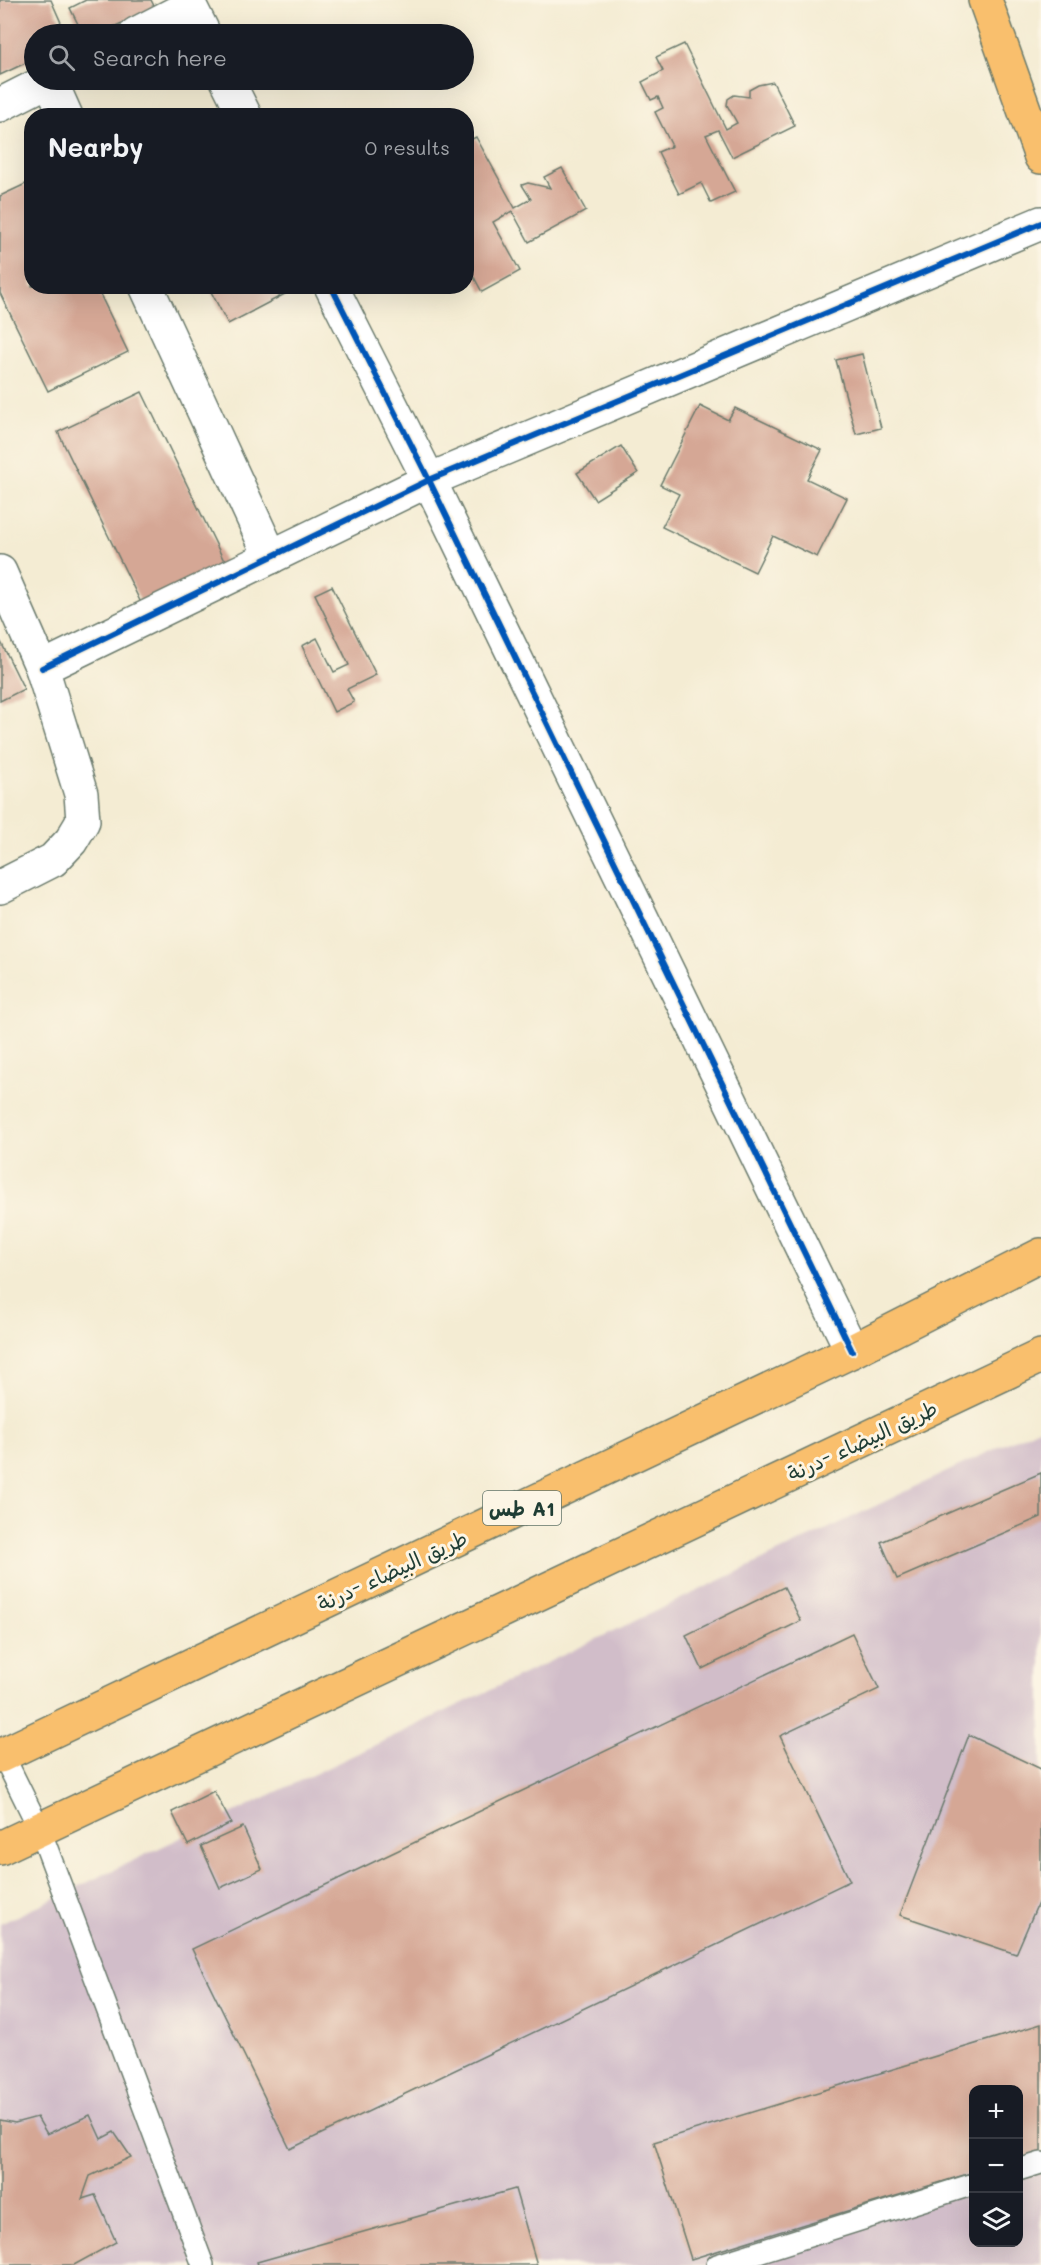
<!DOCTYPE html>
<html lang="en">
<head>
<meta charset="utf-8">
<style>
	body { margin:0; font-family:Mali,"Playpen Sans Arabic",sans-serif; background:#20242c; color:#f1f3f6 }
	.controls { position:absolute; right:18px; bottom:18px; display:grid; overflow:hidden; border-radius:12px; box-shadow:0 6px 24px #0002 }
	.controls button { width:54px; height:54px; display:grid; place-items:center; padding:0; border:0; border-bottom:2px solid #363941; background:#171b24; color:#f1f3f6; font:30px sans-serif }
	.list { margin:0; padding:0; list-style:none }
	h2 { display:flex; justify-content:space-between; align-items:center; height:78px; margin:0; padding:0 24px; font-size:26px }
	h2 small { font-size:20px; font-weight:400; color:#9ea1a6 }
	.icon { flex:none; width:33px; height:33px; fill:none; stroke:currentColor; stroke-width:2; stroke-linecap:round; stroke-linejoin:round }
	.map { position:relative; flex:none; width:1041px; height:2265px; overflow:hidden }
	.search { position:absolute; background:#171b24; box-shadow:0 6px 24px #0002; left:24px; top:24px; width:450px; height:66px; display:flex; align-items:center; gap:15px; box-sizing:border-box; padding:0 21px; border-radius:33px; color:#9ea1a6; font-size:22px }
	.panel { position:absolute; background:#171b24; box-shadow:0 6px 24px #0002; left:24px; top:108px; width:450px; height:186px; border-radius:24px }
	.map>svg:first-child { display:block }
</style>
</head>
<body>
<div class="map">
<svg width="1041" height="2265" viewBox="0 0 1041 2265">
	<rect width="100%" height="100%" fill="#fcf5e5"/>
	<filter id="ink" filterUnits="userSpaceOnUse"><feTurbulence type="fractalNoise" baseFrequency=".0167" numOctaves="2"/><feDisplacementMap in="SourceGraphic" scale="12" xChannelSelector="R" yChannelSelector="G"/><feConvolveMatrix kernelMatrix="1 2 1 2 8 2 1 2 1" color-interpolation-filters="sRGB"/></filter>
	<filter id="wash" filterUnits="userSpaceOnUse"><feTurbulence type="fractalNoise" baseFrequency=".008" numOctaves="4" result="noise"/><feDisplacementMap in="SourceGraphic" scale="24" xChannelSelector="R" yChannelSelector="G"/><feGaussianBlur stdDeviation="1.35" result="paint"/><feColorMatrix in="noise" values="0 0 0 0 0 0 0 0 0 0 0 0 0 0 0 0 0 1.4 0 .05"/><feComposite in="paint" operator="in"/></filter>
	<g filter="url(#wash)">
		<rect width="100%" height="100%" fill="#f4ecd3"/>
		<path fill="#d1bdc9" fill-rule="evenodd" d="M1041,1427v838h-1041v-341zM974,2090h44v152h-44z"/>
		<g id="blocks">
			<g fill="#d5a795">
				<polygon points="0,0 51,0 66,34 34,34 34,59 0,75"/>
				<polygon points="86,0 151,0 155,8 98,34 83,34 70,8"/>
				<polygon points="684,44 726,129 737,123 727,105 728,99 734,95 749,97 749,90 758,85 773,82 795,126 732,157 718,130 706,135 735,192 711,203 701,183 679,194 658,152 672,146 655,112 663,108 658,97 651,100 642,82 663,71 656,57"/>
				<polygon points="476,137 515,208 531,199 522,185 528,183 550,188 544,177 562,168 586,211 529,242 512,211 493,222 520,271 482,292 469,268 466,270 466,142"/>
				<polygon points="32,181 32,286 96,286 128,352 48,391 0,293 0,196"/>
				<polygon points="208,286 300,286 228,324"/>
				<polygon points="862,354 881,428 856,434 836,360"/>
				<polygon points="142,392 226,565 142,605 58,432"/>
				<polygon points="700,406 728,420 735,408 822,450 807,479 847,498 817,557 773,536 755,572 662,527 679,494 660,485"/>
				<polygon points="621,446 638,473 595,500 577,473"/>
				<polygon points="332,586 376,675 347,689 354,702 334,712 302,646 317,638 334,672 349,665 315,594"/>
				<polygon points="0,640 24,689 0,701"/>
				<polygon points="1041,1473 1041,1517 897,1579 881,1542"/>
				<polygon points="784,1587 801,1621 702,1669 686,1635"/>
				<polygon points="852,1633 879,1689 780,1736 850,1881 290,2149 192,1949"/>
				<polygon points="969,1735 1041,1769 1041,1896 1016,1954 900,1915"/>
				<polygon points="214,1791 231,1823 188,1845 172,1812"/>
				<polygon points="243,1827 262,1869 220,1888 201,1846"/>
				<polygon points="1041,2024 1041,2152 1018,2159 1018,2090 974,2090 974,2172 691,2259 654,2142"/>
				<polygon points="90,2115 101,2139 114,2132 131,2157 90,2176 82,2199 95,2195 116,2242 74,2265 0,2265 0,2120 15,2123 37,2117 47,2134"/>
				<polygon points="515,2189 537,2265 258,2265 257,2262"/>
			</g>
		</g>
	</g>
	<g filter="url(#ink)">
		<use href="#blocks" fill-opacity="0" stroke="#6a7a6c" stroke-width="1.5"/>
		<g fill="none" stroke-linecap="round" stroke-linejoin="round">
			<defs>
				<g id="lane">
					<polyline points="3,1755 40,1830 203,2265"/>
					<polyline points="1018,2170 1041,2163"/>
					<polyline points="717,2265 974,2184"/>
				</g>
				<g id="street">
					<polyline points="187,0 204,34"/>
					<polyline points="136,34 190,6"/>
					<polyline points="50,80 66,116"/>
					<polyline points="227,80 245,116"/>
					<polyline points="0,105 49,80"/>
					<polyline points="146,286 271,557"/>
					<polyline points="331,286 429,480 852,1351"/>
					<polyline points="0,572 42,668 81,794 83,821 71,841 53,860 0,887"/>
					<polyline points="42,668 429,480 1041,223"/>
				</g>
				<polyline id="primary" points="985,0 1041,157"/>
				<g id="highway">
					<polyline points="0,1756 852,1351 1041,1255"/>
					<polyline points="0,1848 1041,1356"/>
				</g>
			</defs>
			<use href="#lane" stroke="#6a7a6c" stroke-width="24"/>
			<use href="#street" stroke="#6a7a6c" stroke-width="36"/>
			<use href="#primary" stroke="#6a7a6c" stroke-width="36"/>
			<use href="#highway" stroke="#6a7a6c" stroke-width="36"/>
			<use href="#lane" stroke="#fff" stroke-width="21"/>
			<use href="#street" stroke="#fff" stroke-width="33"/>
			<use href="#primary" stroke="#f9bf6d" stroke-width="33"/>
			<use href="#highway" stroke="#f9bf6d" stroke-width="33"/>
			<defs>
				<g id="cycleway">
					<polyline points="331,286 429,480 852,1351"/>
					<polyline points="42,668 429,480 1041,223"/>
				</g>
			</defs>
			<use href="#cycleway" stroke="#fcf5e5" stroke-width="10"/>
			<use href="#cycleway" stroke="#0057b8" stroke-width="6"/>
		</g>
	</g>
	<g text-anchor="middle" dominant-baseline="central" stroke-width="6" stroke-linejoin="round" paint-order="stroke">
		<rect fill="#fcf5e5" stroke="#617469" stroke-width="1.5" x="483" y="1491" width="78" height="34" rx="4.5"/>
		<g font-size="20" font-weight="bold" fill="#1f3d34">
			<text x="522" y="1508">طس A1</text>
		</g>
		<g font-size="21" fill="#1f3d34" stroke="#fcf5e5">
			<text transform="translate(862 1440) rotate(-25)">طريق البيضاء -درنة</text>
			<text transform="translate(392 1570) rotate(-25)">طريق البيضاء -درنة</text>
		</g>
	</g>
</svg>
<div class="controls">
<button>+</button>
<button>−</button>
<button><svg class="icon" aria-label="layers" viewBox="0 0 24 24"><path d="M12 4l9 5-9 5-9-5zM3 14l9 5 9-5"/></svg></button>
</div>
<div class="search"><svg class="icon" aria-label="search" viewBox="0 0 24 24"><circle cx="10" cy="10" r="6"/><path d="M15 15l6 6"/></svg>Search here</div>
<section class="panel">
<h2>Nearby<small>0 results</small></h2>
<ul class="list">
</ul>
</section>
</div>
</body>
</html>
